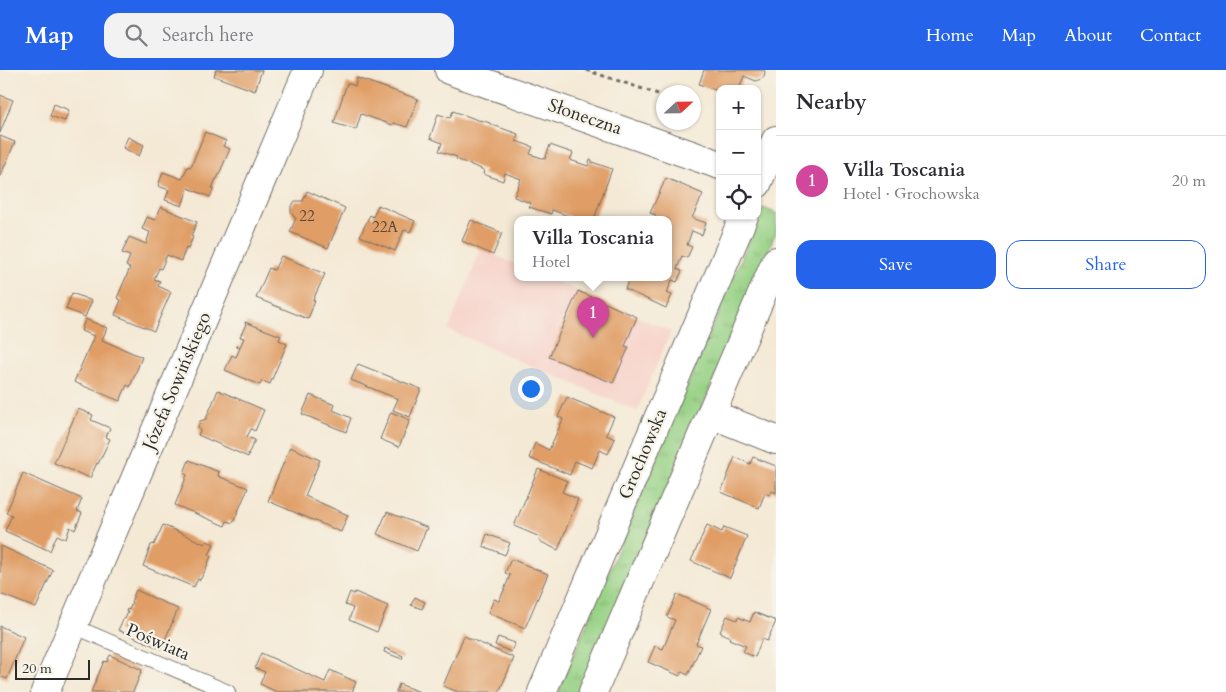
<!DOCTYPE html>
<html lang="en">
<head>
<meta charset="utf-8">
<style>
	body { margin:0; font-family:Cardo,serif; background:#f2f2f3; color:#2b2b33 }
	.controls { position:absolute; right:15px; top:15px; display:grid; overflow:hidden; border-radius:10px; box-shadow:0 1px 4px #0004 }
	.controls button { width:45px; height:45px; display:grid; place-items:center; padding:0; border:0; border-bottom:1px solid #e1e1e2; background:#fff; color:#2b2b33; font:25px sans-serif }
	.compass { position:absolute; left:656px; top:15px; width:45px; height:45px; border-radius:50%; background:#fff; box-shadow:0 1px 4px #0004; rotate:68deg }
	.scale { position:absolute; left:15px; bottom:12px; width:75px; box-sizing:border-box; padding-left:5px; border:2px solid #2b2b2b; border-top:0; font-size:14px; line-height:18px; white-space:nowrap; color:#2b2b2b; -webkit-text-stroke:4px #f7f3e8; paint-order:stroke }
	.you { position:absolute; left:530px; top:318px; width:18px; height:18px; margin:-12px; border:4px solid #fff; border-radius:50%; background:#1a73e8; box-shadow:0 0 0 8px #1a73e833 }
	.badge { display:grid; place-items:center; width:32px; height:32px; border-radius:50%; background:#2563eb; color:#fff; font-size:16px; font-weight:700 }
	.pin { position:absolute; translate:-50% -41px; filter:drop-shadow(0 1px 2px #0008) }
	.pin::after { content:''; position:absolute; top:26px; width:18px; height:15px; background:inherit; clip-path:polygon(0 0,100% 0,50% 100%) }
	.popup { position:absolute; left:514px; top:146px; width:158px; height:65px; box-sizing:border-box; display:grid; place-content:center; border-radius:10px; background:#fff; filter:drop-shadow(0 1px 4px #0005); font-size:16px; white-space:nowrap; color:#7c7c81 }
	.popup b { font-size:19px; color:#2b2b33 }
	.popup::after { content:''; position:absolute; left:50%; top:100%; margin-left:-10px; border:10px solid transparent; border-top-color:#fff }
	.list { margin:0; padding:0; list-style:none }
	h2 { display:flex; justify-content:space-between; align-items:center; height:65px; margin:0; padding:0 20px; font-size:21px }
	h2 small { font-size:16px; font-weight:400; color:#7c7c81 }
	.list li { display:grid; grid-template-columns:32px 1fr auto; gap:15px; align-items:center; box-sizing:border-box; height:90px; padding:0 20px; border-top:1px solid #e1e1e2 }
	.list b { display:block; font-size:19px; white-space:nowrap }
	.list p { margin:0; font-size:16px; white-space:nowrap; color:#7c7c81 }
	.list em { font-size:16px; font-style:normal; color:#7c7c81 }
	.actions { display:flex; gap:10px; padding:15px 20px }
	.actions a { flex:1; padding:11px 0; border:1px solid #2563eb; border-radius:15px; text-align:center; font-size:18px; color:#2563eb }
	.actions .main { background:#2563eb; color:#fff }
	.icon { flex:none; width:28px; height:28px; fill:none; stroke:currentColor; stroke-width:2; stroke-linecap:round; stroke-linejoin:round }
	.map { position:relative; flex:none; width:776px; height:622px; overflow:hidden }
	header { display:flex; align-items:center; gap:30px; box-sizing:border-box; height:70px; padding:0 25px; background:#2563eb; color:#fff }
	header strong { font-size:24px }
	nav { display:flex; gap:28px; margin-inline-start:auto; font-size:18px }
	.search { width:350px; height:45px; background:#f2f2f3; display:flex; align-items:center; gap:12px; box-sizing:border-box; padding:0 18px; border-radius:15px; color:#7c7c81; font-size:19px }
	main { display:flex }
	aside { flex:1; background:#fff }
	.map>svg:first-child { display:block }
</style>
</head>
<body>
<header>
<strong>Map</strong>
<div class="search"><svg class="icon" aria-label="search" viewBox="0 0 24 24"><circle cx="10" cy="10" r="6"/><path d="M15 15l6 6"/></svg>Search here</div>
<nav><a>Home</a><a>Map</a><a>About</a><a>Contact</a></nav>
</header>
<main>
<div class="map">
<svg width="776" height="622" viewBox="0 0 776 622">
	<defs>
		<pattern id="grass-tufts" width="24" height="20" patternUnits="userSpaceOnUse" patternTransform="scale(1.25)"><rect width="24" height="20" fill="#98d286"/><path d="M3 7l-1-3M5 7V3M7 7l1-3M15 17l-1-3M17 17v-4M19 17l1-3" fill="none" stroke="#83b474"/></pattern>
	</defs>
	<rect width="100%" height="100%" fill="#f7f3e8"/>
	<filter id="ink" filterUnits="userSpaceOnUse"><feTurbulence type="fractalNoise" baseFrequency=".02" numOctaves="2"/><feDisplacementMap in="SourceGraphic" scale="10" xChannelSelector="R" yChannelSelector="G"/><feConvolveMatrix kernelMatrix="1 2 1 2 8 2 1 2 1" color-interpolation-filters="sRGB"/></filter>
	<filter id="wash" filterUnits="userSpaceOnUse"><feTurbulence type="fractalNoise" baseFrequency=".0096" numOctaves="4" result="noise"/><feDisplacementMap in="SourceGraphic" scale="20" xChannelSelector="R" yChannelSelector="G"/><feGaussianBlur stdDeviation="1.12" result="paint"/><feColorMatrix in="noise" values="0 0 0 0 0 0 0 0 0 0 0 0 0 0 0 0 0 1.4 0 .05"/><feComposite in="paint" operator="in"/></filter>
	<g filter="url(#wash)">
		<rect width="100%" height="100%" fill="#f4e9d5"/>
		<polygon fill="#f7d1c9" points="481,180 518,195 518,207 545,207 671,261 637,341 448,260"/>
		<polygon fill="url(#grass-tufts)" stroke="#627e58" points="763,138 776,143 776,162 581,622 558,622"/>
		<g id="blocks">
			<g fill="#e09d65">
				<polygon points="216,0 262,0 255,21 214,6"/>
				<polygon points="704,0 764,0 765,1 764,7 761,9 756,11 744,6 739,19 720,19 720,22 699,14"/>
				<polygon points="357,8 418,29 407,57 393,53 392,55 361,44 356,60 334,53 347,13 355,16"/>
				<polygon points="0,25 13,30 0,63"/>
				<polygon points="54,34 69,40 65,51 50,46"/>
				<polygon points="453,41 481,51 481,50 490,53 490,54 518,64 516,71 533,77 530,84 545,89 550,75 573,83 570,90 588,96 590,89 592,90 592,92 612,99 594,149 571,149 571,147 552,140 551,144 529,137 531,133 514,127 521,109 505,103 503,111 483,104 484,100 456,89 457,87 439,81 442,73 430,68 438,44 450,48"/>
				<polygon points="205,62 226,71 223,76 230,79 217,109 216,109 212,118 214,118 210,127 188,118 182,136 165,130 169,120 158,116 163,102 182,109 188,96 191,97"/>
				<polygon points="0,66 15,72 0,107"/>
				<polygon points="128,67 144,75 139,86 123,78"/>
				<polygon points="666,108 703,124 692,148 706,153 702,165 692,161 687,175 692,177 687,188 682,186 677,199 682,201 677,212 672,210 667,223 672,225 666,238 625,219 630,207 668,207 668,149 654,149 656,145 650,143"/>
				<polygon points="307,121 345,138 328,178 290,162 296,148 294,147 291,142 291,136 295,131 303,131"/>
				<polygon points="378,135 415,151 410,162 404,160 395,181 360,166 370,145 373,147"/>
				<polygon points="161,137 197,152 191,166 193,167 188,179 186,178 181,191 167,185 161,199 159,198 154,209 160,211 158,216 171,222 154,261 115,245 121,230 117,228 130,198 126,196 130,186 122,183 129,167 146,174 150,162 142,159 147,147 155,150"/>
				<polygon points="471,150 502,163 493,185 462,171"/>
				<polygon points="281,186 325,204 313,230 315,231 308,249 256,228 269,198 274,200"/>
				<polygon points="578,221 637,247 625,276 629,277 613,313 549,287"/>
				<polygon points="72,223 92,231 85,247 66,239"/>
				<polygon points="85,249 107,258 102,270 142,287 130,317 127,315 120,331 74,312 94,266 81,261"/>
				<polygon points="245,252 281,266 279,270 287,274 270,314 262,311 260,315 225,300 232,285 236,287 240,278 236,277 237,275 240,277 244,268 240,267 246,254 245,253"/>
				<polygon points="358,294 421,319 410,347 393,340 398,329 351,310"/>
				<polygon points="218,320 264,340 255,361 251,359 247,367 255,370 248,384 249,385 248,387 198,365 200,361 198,357 200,351 206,349"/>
				<polygon points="310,325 335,335 333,340 351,348 346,362 302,344"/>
				<polygon points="567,327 614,347 606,365 615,369 608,384 600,380 592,398 575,391 570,405 529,388 535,373 549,380 563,349 558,347"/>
				<polygon points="78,339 93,345 91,350 110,358 106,367 110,369 98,394 97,393 90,408 54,393"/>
				<polygon points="391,342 410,350 399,377 380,369"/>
				<polygon points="290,377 320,390 305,426 348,445 341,462 268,431"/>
				<polygon points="735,387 750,394 753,387 776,396 776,423 772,421 770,425 765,423 759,438 721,422"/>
				<polygon points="189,390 219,402 218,406 248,418 233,453 227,451 225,456 175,435 187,405 184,403"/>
				<polygon points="538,399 567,411 562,422 578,429 558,480 539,471 540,467 514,456"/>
				<polygon points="23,403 82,429 77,441 82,443 75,460 70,457 66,469 57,465 50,481 5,461 12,445 6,443"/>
				<polygon points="387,442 428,458 427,460 426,460 417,481 377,464"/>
				<polygon points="163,455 205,474 207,471 214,474 209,485 211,486 206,499 200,510 198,509 194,517 143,496 151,475 153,474 154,475"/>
				<polygon points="707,455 722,462 724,457 747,466 730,508 691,491"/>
				<polygon points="487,464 510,473 505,485 483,476"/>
				<polygon points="1,476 53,500 36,538 0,524 0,479"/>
				<polygon points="511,489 548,504 525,558 488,543 494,529 499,531 505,518 510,505 505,503"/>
				<polygon points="136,520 178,539 161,579 118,560 124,548 125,549 128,542 126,542 127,539 129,540 132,533 131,532"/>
				<polygon points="350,522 354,524 355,522 388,536 377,562 349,550 353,538 345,535"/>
				<polygon points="677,524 711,539 696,574 701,576 688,605 682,602 680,606 648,592 655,576 663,579 675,550 667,547"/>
				<polygon points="415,527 425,532 422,539 411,535"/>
				<polygon points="754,542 776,551 767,571 762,569 755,587 743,582 746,576 729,569 730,567 720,562 727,546 737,550 738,547 750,552"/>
				<polygon points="0,556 24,567 7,609 0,606"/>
				<polygon points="464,566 514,588 499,622 458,622 443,616"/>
				<polygon points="498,567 515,573 511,582 495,575"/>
				<polygon points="385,578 403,586 402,589 384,582"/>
				<polygon points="261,583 325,612 330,600 356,612 352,622 277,622 260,614 265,602 255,598"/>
				<polygon points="110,585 142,600 133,622 91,622 104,591 107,592"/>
				<polygon points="399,614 420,622 396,622"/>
			</g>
		</g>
	</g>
	<g filter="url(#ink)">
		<use href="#blocks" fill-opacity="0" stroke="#716e66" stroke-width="1"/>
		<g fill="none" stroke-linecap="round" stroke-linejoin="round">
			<defs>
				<polyline id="lane" points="73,556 228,622"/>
				<g id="street">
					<polyline points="449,0 720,95"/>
					<polyline points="711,344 776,370"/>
					<polyline points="45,622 308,0"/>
				</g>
				<g id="secondary">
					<polyline points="757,114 776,70"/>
					<polyline points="542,622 744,146"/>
					<polyline points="593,622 776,191"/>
				</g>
			</defs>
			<use href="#lane" stroke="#716e66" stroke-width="16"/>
			<use href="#street" stroke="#716e66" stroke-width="30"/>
			<use href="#secondary" stroke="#716e66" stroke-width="30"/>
			<polyline stroke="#716e66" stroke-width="3" stroke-dasharray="4 4" stroke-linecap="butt" points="586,0 664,26"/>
			<use href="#lane" stroke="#fff" stroke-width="14"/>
			<use href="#street" stroke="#fff" stroke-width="28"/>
			<use href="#secondary" stroke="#fff" stroke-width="28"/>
		</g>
	</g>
	<g text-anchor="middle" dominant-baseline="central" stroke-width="4.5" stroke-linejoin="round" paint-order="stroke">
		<g font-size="15" fill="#58483a">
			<text x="307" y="146">22</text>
			<text x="385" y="157">22A</text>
		</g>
		<g font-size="18" fill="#2b2b2b" stroke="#f7f3e8">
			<text transform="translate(585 47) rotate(19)">Słoneczna</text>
			<text transform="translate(177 311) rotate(-67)">Józefa Sowińskiego</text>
			<text transform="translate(643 384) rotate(-67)">Grochowska</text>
			<text transform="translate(158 572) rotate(23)">Poświata</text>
		</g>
	</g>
</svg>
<div class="controls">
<button>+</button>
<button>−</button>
<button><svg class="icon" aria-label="locate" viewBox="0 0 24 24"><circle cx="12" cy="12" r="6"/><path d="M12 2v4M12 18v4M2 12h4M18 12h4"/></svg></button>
</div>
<svg class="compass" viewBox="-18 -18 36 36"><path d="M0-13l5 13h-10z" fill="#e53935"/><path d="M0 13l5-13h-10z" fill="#7c7c81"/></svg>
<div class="scale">20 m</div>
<div class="you"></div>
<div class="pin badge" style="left:593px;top:268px;background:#d1479c">1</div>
<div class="popup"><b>Villa Toscania</b>Hotel</div>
</div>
<aside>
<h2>Nearby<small></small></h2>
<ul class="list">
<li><span class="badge" style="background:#d1479c">1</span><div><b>Villa Toscania</b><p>Hotel · Grochowska</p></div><em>20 m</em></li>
</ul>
<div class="actions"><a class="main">Save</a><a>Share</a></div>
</aside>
</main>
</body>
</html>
